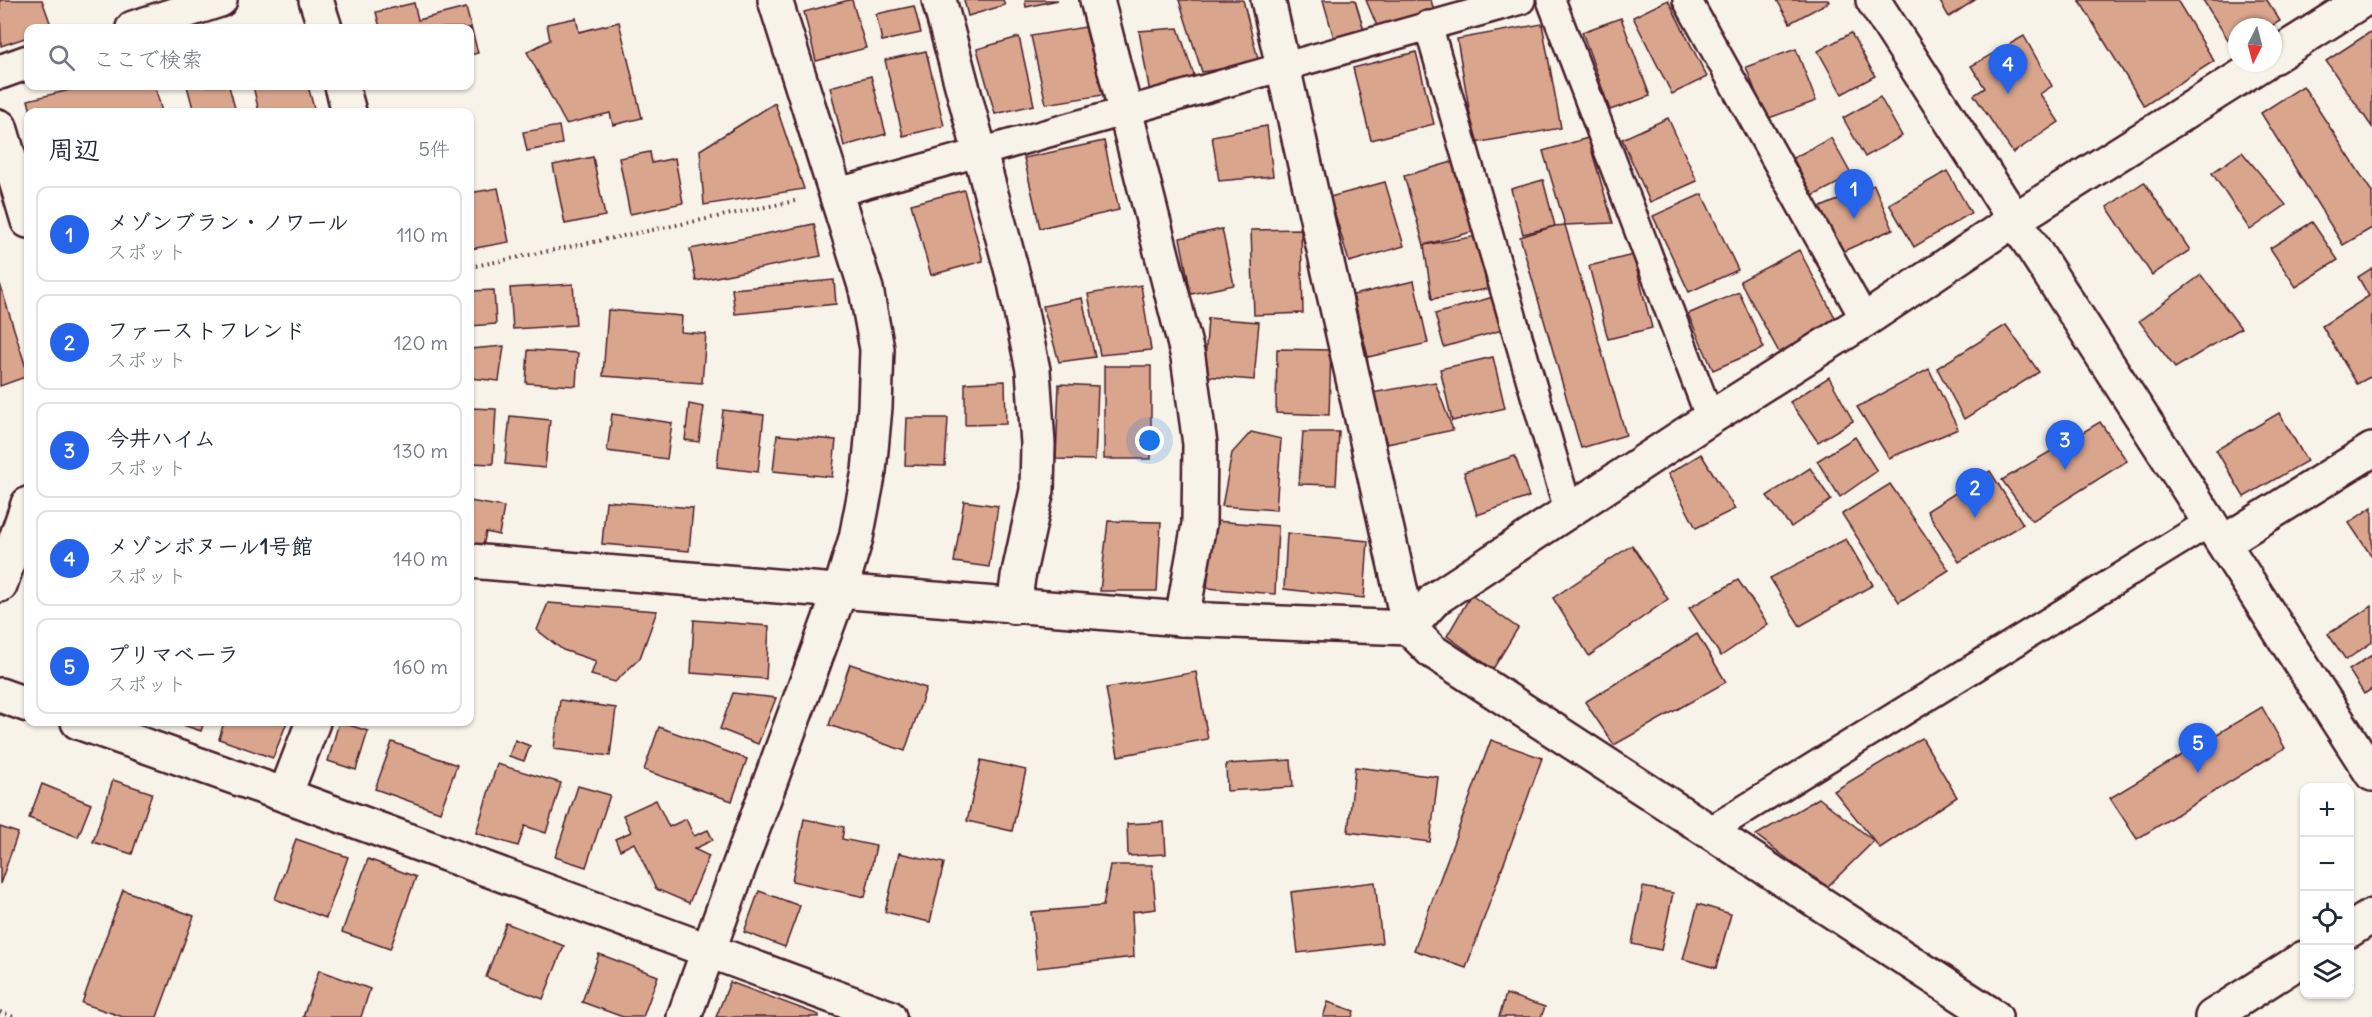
<!DOCTYPE html>
<html lang="ja">
<head>
<meta charset="utf-8">
<style>
	body { margin:0; font-family:Delius,"Klee One",sans-serif; background:#f6f6f7; color:#1f2937 }
	.controls { position:absolute; right:18px; bottom:18px; display:grid; overflow:hidden; border-radius:12px; box-shadow:0 2px 4px #0004 }
	.controls button { width:54px; height:54px; display:grid; place-items:center; padding:0; border:0; border-bottom:2px solid #e0e1e3; background:#fff; color:#1f2937; font:30px sans-serif }
	.compass { position:absolute; left:2228px; top:18px; width:54px; height:54px; border-radius:50%; background:#fff; box-shadow:0 2px 4px #0004; rotate:186deg }
	.you { position:absolute; left:1150px; top:441px; width:21px; height:21px; margin:-15px; border:4px solid #fff; border-radius:50%; background:#1a73e8; box-shadow:0 0 0 9px #1a73e833 }
	.badge { display:grid; place-items:center; width:39px; height:39px; border-radius:50%; background:#2563eb; color:#fff; font-size:20px; font-weight:700 }
	.pin { position:absolute; translate:-50% -50px; filter:drop-shadow(0 2px 3px #0008) }
	.pin::after { content:''; position:absolute; top:32px; width:21px; height:18px; background:inherit; clip-path:polygon(0 0,100% 0,50% 100%) }
	.list { margin:0; padding:0; list-style:none }
	h2 { display:flex; justify-content:space-between; align-items:center; height:78px; margin:0; padding:0 24px; font-size:26px }
	h2 small { font-size:20px; font-weight:400; color:#747a83 }
	.list li { display:grid; grid-template-columns:39px 1fr auto; gap:18px; align-items:center; box-sizing:border-box; height:96px; margin:0 12px 12px; padding:0 12px; border:2px solid #e0e1e3; border-radius:12px }
	.list b { display:block; font-size:22px; white-space:nowrap }
	.list p { margin:0; font-size:20px; white-space:nowrap; color:#747a83 }
	.list em { font-size:20px; font-style:normal; color:#747a83 }
	.icon { flex:none; width:33px; height:33px; fill:none; stroke:currentColor; stroke-width:2; stroke-linecap:round; stroke-linejoin:round }
	.map { position:relative; flex:none; width:2372px; height:1017px; overflow:hidden }
	.search { position:absolute; background:#fff; box-shadow:0 2px 4px #0004; left:24px; top:24px; width:450px; height:66px; display:flex; align-items:center; gap:15px; box-sizing:border-box; padding:0 21px; border-radius:12px; color:#747a83; font-size:22px }
	.panel { position:absolute; background:#fff; box-shadow:0 2px 4px #0004; left:24px; top:108px; width:450px; height:618px; border-radius:12px }
	.map>svg:first-child { display:block }
</style>
</head>
<body>
<div class="map">
<svg width="2372" height="1017" viewBox="0 0 2372 1017">
	<rect width="100%" height="100%" fill="#f7f3e8"/>
	<filter id="ink" filterUnits="userSpaceOnUse"><feTurbulence type="fractalNoise" baseFrequency=".0167" numOctaves="2"/><feDisplacementMap in="SourceGraphic" scale="12" xChannelSelector="R" yChannelSelector="G"/><feConvolveMatrix kernelMatrix="1 2 1 2 8 2 1 2 1" color-interpolation-filters="sRGB"/></filter>
	<g filter="url(#ink)">
		<g fill="#d9a58d" stroke="#4a1f2b" stroke-width="1.5">
			<polygon points="0,0 42,0 52,28 28,28 28,37 1,46"/>
			<polygon points="849,0 852,0 866,48 816,61 804,12"/>
			<polygon points="964,0 1003,0 1005,5 968,16"/>
			<polygon points="1025,0 1058,0 1026,7"/>
			<polygon points="1179,0 1243,0 1259,63 1202,72"/>
			<polygon points="1323,0 1355,0 1366,37 1335,42"/>
			<polygon points="1366,0 1431,0 1435,15 1380,33"/>
			<polygon points="1668,0 1707,77 1672,94 1633,17"/>
			<polygon points="1777,0 1828,0 1829,2 1790,23"/>
			<polygon points="1939,0 1975,0 1949,17"/>
			<polygon points="2079,0 2177,0 2214,61 2144,106"/>
			<polygon points="2203,0 2267,0 2280,21 2270,27 2237,27 2237,47 2234,49"/>
			<polygon points="414,3 418,20 466,8 478,53 470,55 470,28 380,28 376,12"/>
			<polygon points="914,6 921,33 882,41 876,14"/>
			<polygon points="576,18 579,32 619,22 642,118 613,125 610,113 566,124 527,52 550,40 547,24"/>
			<polygon points="1621,18 1650,96 1610,110 1582,32"/>
			<polygon points="1542,24 1561,128 1475,143 1457,39"/>
			<polygon points="1085,27 1103,95 1046,104 1031,36"/>
			<polygon points="1178,28 1197,84 1150,93 1139,31"/>
			<polygon points="2372,31 2372,127 2326,61"/>
			<polygon points="1851,33 1875,76 1842,94 1818,51"/>
			<polygon points="2024,36 2052,86 2040,94 2059,122 2013,153 1974,95 1985,88 1971,66"/>
			<polygon points="1019,37 1034,105 995,114 977,49"/>
			<polygon points="1796,49 1816,101 1766,119 1746,67"/>
			<polygon points="926,51 944,126 903,136 885,60"/>
			<polygon points="1416,52 1434,124 1371,140 1353,68"/>
			<polygon points="871,76 886,134 844,146 830,87"/>
			<polygon points="86,86 155,86 162,112 31,112 28,100"/>
			<polygon points="187,86 229,86 236,112 194,112"/>
			<polygon points="253,86 308,86 315,112 259,112"/>
			<polygon points="2303,86 2372,192 2372,228 2343,245 2261,113"/>
			<polygon points="1880,97 1902,136 1865,157 1843,118"/>
			<polygon points="775,103 804,189 704,205 700,150"/>
			<polygon points="1668,118 1697,181 1650,202 1622,139"/>
			<polygon points="559,126 562,144 527,151 523,132"/>
			<polygon points="1267,126 1273,176 1219,181 1212,136"/>
			<polygon points="1588,138 1613,223 1565,225 1543,151"/>
			<polygon points="1831,138 1852,176 1813,196 1793,158"/>
			<polygon points="1104,141 1119,210 1040,228 1024,158"/>
			<polygon points="650,152 652,163 675,158 683,203 630,214 619,158"/>
			<polygon points="2242,152 2286,205 2250,230 2212,173"/>
			<polygon points="593,157 605,216 565,224 553,165"/>
			<polygon points="1459,160 1479,230 1424,245 1404,176"/>
			<polygon points="1947,171 1971,213 1914,247 1889,204"/>
			<polygon points="1543,180 1555,226 1523,234 1511,189"/>
			<polygon points="1385,182 1404,246 1349,262 1330,197"/>
			<polygon points="2144,182 2190,250 2152,275 2107,207"/>
			<polygon points="1874,185 1893,229 1837,254 1814,210"/>
			<polygon points="498,188 509,242 470,249 470,193"/>
			<polygon points="964,190 983,261 931,275 911,204"/>
			<polygon points="1702,194 1738,270 1689,292 1653,216"/>
			<polygon points="2312,222 2338,260 2296,287 2270,248"/>
			<polygon points="814,224 821,256 696,281 690,249"/>
			<polygon points="1565,225 1626,435 1581,448 1520,237 1555,226"/>
			<polygon points="1222,229 1234,285 1191,294 1180,238"/>
			<polygon points="1301,229 1303,313 1254,315 1251,230"/>
			<polygon points="1478,236 1487,289 1432,299 1424,245"/>
			<polygon points="1799,250 1838,323 1780,354 1740,281"/>
			<polygon points="1633,255 1652,328 1608,339 1589,266"/>
			<polygon points="2372,268 2372,376 2357,384 2322,326 2369,296 2358,277"/>
			<polygon points="2201,275 2241,328 2175,368 2139,321"/>
			<polygon points="834,280 836,304 735,314 732,289"/>
			<polygon points="1414,281 1428,343 1368,357 1353,295"/>
			<polygon points="0,284 28,374 28,376 0,386"/>
			<polygon points="573,284 576,325 513,329 510,288"/>
			<polygon points="1141,285 1151,350 1100,355 1088,294"/>
			<polygon points="494,290 496,324 470,326 470,291"/>
			<polygon points="1739,292 1764,348 1713,370 1688,314"/>
			<polygon points="1493,297 1502,330 1444,347 1435,314"/>
			<polygon points="1082,298 1095,357 1059,362 1043,306"/>
			<polygon points="608,310 682,316 681,332 706,334 702,383 603,376"/>
			<polygon points="1208,318 1259,322 1254,380 1204,376"/>
			<polygon points="2006,325 2039,372 1964,419 1937,368"/>
			<polygon points="504,346 499,381 470,378 470,349"/>
			<polygon points="1277,349 1331,350 1329,415 1276,413"/>
			<polygon points="528,350 578,353 576,386 526,383"/>
			<polygon points="1493,357 1505,408 1452,421 1440,369"/>
			<rect x="1104" y="366" width="47" height="93"/>
			<polygon points="1929,369 1958,429 1889,458 1857,407"/>
			<polygon points="1829,377 1853,421 1818,442 1790,402"/>
			<polygon points="1005,381 1006,424 965,425 965,383"/>
			<polygon points="1435,382 1453,430 1387,444 1371,393"/>
			<polygon points="1059,384 1098,386 1095,460 1056,459"/>
			<polygon points="689,404 704,407 699,442 685,440"/>
			<polygon points="470,408 496,409 493,464 470,463"/>
			<polygon points="723,410 764,415 758,472 717,467"/>
			<polygon points="2279,413 2307,461 2244,497 2216,450"/>
			<polygon points="612,414 672,423 667,459 607,451"/>
			<polygon points="510,416 550,420 545,468 505,464"/>
			<polygon points="907,418 948,418 945,466 905,465"/>
			<polygon points="2100,422 2127,461 2032,521 2002,480"/>
			<polygon points="1251,432 1281,439 1276,510 1222,506 1232,453"/>
			<polygon points="1303,432 1339,432 1336,485 1299,484"/>
			<polygon points="777,435 836,440 832,477 773,471"/>
			<polygon points="1855,437 1877,471 1840,497 1817,461"/>
			<polygon points="1701,454 1735,509 1696,528 1668,474"/>
			<polygon points="1515,456 1529,497 1477,515 1464,472"/>
			<polygon points="1810,468 1831,500 1791,527 1767,496"/>
			<polygon points="1990,471 2023,524 1959,562 1927,511"/>
			<polygon points="1890,484 1949,570 1899,602 1842,514"/>
			<polygon points="470,501 504,507 499,535 486,532 481,556 470,554"/>
			<polygon points="606,501 693,508 689,551 602,544"/>
			<polygon points="964,501 998,506 989,567 954,562"/>
			<polygon points="2372,507 2372,557 2349,523"/>
			<polygon points="1108,521 1161,522 1157,591 1100,591"/>
			<polygon points="1214,521 1278,526 1275,594 1207,588"/>
			<polygon points="1287,533 1368,541 1364,598 1284,589"/>
			<polygon points="1846,539 1873,585 1800,626 1770,578"/>
			<polygon points="1632,545 1668,599 1589,656 1553,598"/>
			<polygon points="1738,580 1768,624 1721,656 1689,608"/>
			<polygon points="1471,595 1518,628 1493,669 1447,636"/>
			<polygon points="548,603 657,611 640,658 615,682 591,675 596,661 563,650 537,630"/>
			<polygon points="2372,606 2372,642 2346,660 2328,634"/>
			<polygon points="694,620 769,626 766,679 691,673"/>
			<polygon points="1697,634 1726,682 1614,745 1585,702"/>
			<polygon points="2372,655 2372,689 2364,694 2349,670"/>
			<polygon points="850,664 926,688 905,751 829,725"/>
			<polygon points="1196,672 1208,739 1118,756 1106,688"/>
			<polygon points="733,693 776,698 758,744 720,729"/>
			<polygon points="560,700 616,708 610,756 554,749"/>
			<polygon points="2262,707 2285,748 2137,839 2110,798"/>
			<polygon points="174,722 204,722 201,731"/>
			<polygon points="224,722 287,722 273,758 219,739"/>
			<polygon points="339,722 368,731 356,770 328,761"/>
			<polygon points="659,727 747,759 732,801 644,770"/>
			<polygon points="1922,738 1957,797 1880,848 1834,791"/>
			<polygon points="515,740 530,746 524,761 509,756"/>
			<polygon points="1491,740 1542,758 1466,968 1414,950"/>
			<polygon points="392,742 457,765 440,812 375,789"/>
			<polygon points="981,760 1026,770 1012,831 967,821"/>
			<polygon points="1291,760 1293,787 1227,791 1226,764"/>
			<polygon points="497,764 561,783 546,833 525,826 518,846 476,833"/>
			<polygon points="1355,767 1438,777 1430,842 1348,832"/>
			<polygon points="113,780 152,793 132,854 93,842"/>
			<polygon points="42,784 91,804 78,837 29,818"/>
			<polygon points="578,786 610,795 586,867 555,857"/>
			<polygon points="1819,798 1874,841 1826,888 1756,835"/>
			<polygon points="656,800 669,827 686,819 694,836 708,830 713,840 694,849 709,856 689,903 656,889 634,843 620,850 615,839 631,832 623,815"/>
			<polygon points="804,819 844,827 842,839 876,846 865,897 792,881"/>
			<polygon points="1164,822 1166,854 1128,856 1127,824"/>
			<polygon points="0,827 18,833 0,884"/>
			<polygon points="296,839 348,857 326,918 275,899"/>
			<polygon points="899,853 944,863 930,922 885,912"/>
			<polygon points="368,859 416,877 390,949 342,932"/>
			<polygon points="1110,865 1152,865 1156,909 1132,912 1134,957 1037,968 1031,912 1103,906"/>
			<polygon points="1375,882 1382,943 1298,953 1291,892"/>
			<polygon points="1643,887 1673,893 1661,950 1632,944"/>
			<polygon points="123,890 194,916 157,1017 123,1017 82,1003"/>
			<polygon points="759,891 800,906 785,947 744,932"/>
			<polygon points="1698,904 1731,914 1716,968 1683,959"/>
			<polygon points="506,923 564,946 543,999 486,977"/>
			<polygon points="599,954 658,976 643,1017 623,1017 582,1002"/>
			<polygon points="319,970 370,989 361,1017 303,1017"/>
			<polygon points="730,982 819,1015 819,1017 716,1017"/>
			<polygon points="1506,994 1545,1007 1541,1017 1499,1017"/>
			<polygon points="1328,1002 1354,1011 1352,1017 1323,1017"/>
		</g>
		<g fill="none" stroke-linecap="round" stroke-linejoin="round">
			<defs>
				<g id="service">
					<polyline points="1551,0 1710,418"/>
					<polyline points="1687,0 1865,320"/>
					<polyline points="1428,25 1569,513"/>
					<polyline points="835,193 1521,0"/>
					<polyline points="1708,832 2210,522"/>
				</g>
				<g id="minor">
					<polyline points="316,0 325,28"/>
					<polyline points="939,0 1015,283 1033,370 1038,444 1037,490 1018,577 1014,607"/>
					<polyline points="1097,0 1188,357 1200,444 1199,524 1182,619"/>
					<polyline points="1268,0 1409,628 1432,651 1995,1017"/>
					<polyline points="133,28 220,0"/>
					<polyline points="2273,57 2363,0"/>
					<polyline points="0,72 28,62"/>
					<polyline points="342,86 349,112"/>
					<polyline points="0,127 28,221"/>
					<polyline points="2224,542 2372,450"/>
					<polyline points="470,561 1182,619 1409,628"/>
					<polyline points="0,585 28,504"/>
					<polyline points="1409,628 1435,599 1710,418 1865,320 2014,220 2263,63"/>
					<polyline points="0,695 28,705"/>
					<polyline points="78,722 285,795 889,1017"/>
					<polyline points="285,795 313,722"/>
					<polyline points="2350,930 2372,916"/>
					<polyline points="684,1017 840,591 856,538 869,471 875,407 877,349 866,289 775,0"/>
					<polyline points="2212,1017 2304,958"/>
				</g>
				<polyline id="tertiary" points="1873,0 2372,774"/>
			</defs>
			<use href="#service" stroke="#4a1f2b" stroke-width="32"/>
			<use href="#minor" stroke="#4a1f2b" stroke-width="38"/>
			<use href="#tertiary" stroke="#4a1f2b" stroke-width="38"/>
			<g stroke="#4a1f2b" stroke-width="4" stroke-dasharray="1.5 4.5" stroke-linecap="butt">
				<polyline points="470,267 795,201"/>
				<polyline points="0,1012 14,1017"/>
			</g>
			<use href="#service" stroke="#f7f3e8" stroke-width="27"/>
			<use href="#minor" stroke="#f7f3e8" stroke-width="33"/>
			<use href="#tertiary" stroke="#f7f3e8" stroke-width="33"/>
		</g>
	</g>
</svg>
<div class="controls">
<button>+</button>
<button>−</button>
<button><svg class="icon" aria-label="locate" viewBox="0 0 24 24"><circle cx="12" cy="12" r="6"/><path d="M12 2v4M12 18v4M2 12h4M18 12h4"/></svg></button>
<button><svg class="icon" aria-label="layers" viewBox="0 0 24 24"><path d="M12 4l9 5-9 5-9-5zM3 14l9 5 9-5"/></svg></button>
</div>
<svg class="compass" viewBox="-18 -18 36 36"><path d="M0-13l5 13h-10z" fill="#e53935"/><path d="M0 13l5-13h-10z" fill="#747a83"/></svg>
<div class="you"></div>
<div class="pin badge" style="left:1854px;top:219px">1</div>
<div class="pin badge" style="left:1975px;top:518px">2</div>
<div class="pin badge" style="left:2065px;top:470px">3</div>
<div class="pin badge" style="left:2008px;top:94px">4</div>
<div class="pin badge" style="left:2198px;top:773px">5</div>
<div class="search"><svg class="icon" aria-label="search" viewBox="0 0 24 24"><circle cx="10" cy="10" r="6"/><path d="M15 15l6 6"/></svg>ここで検索</div>
<section class="panel">
<h2>周辺<small>5件</small></h2>
<ul class="list">
<li><span class="badge">1</span><div><b>メゾンブラン・ノワール</b><p>スポット</p></div><em>110 m</em></li>
<li><span class="badge">2</span><div><b>ファーストフレンド</b><p>スポット</p></div><em>120 m</em></li>
<li><span class="badge">3</span><div><b>今井ハイム</b><p>スポット</p></div><em>130 m</em></li>
<li><span class="badge">4</span><div><b>メゾンボヌール1号館</b><p>スポット</p></div><em>140 m</em></li>
<li><span class="badge">5</span><div><b>プリマベーラ</b><p>スポット</p></div><em>160 m</em></li>
</ul>
</section>
</div>
</body>
</html>
